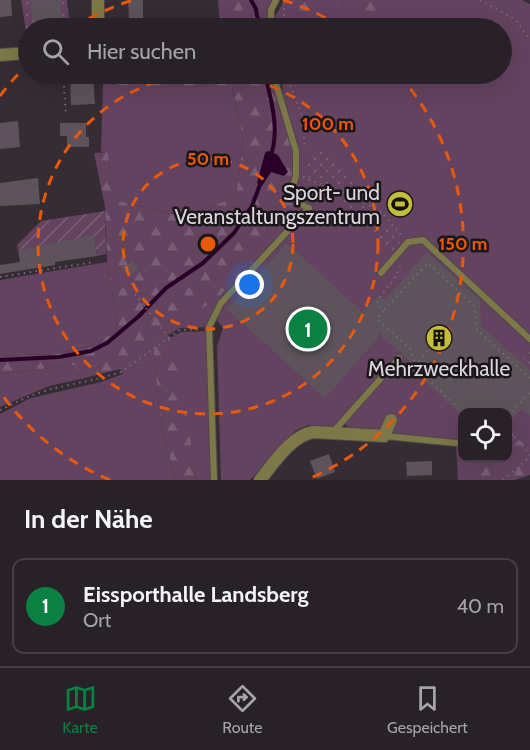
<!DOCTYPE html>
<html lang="de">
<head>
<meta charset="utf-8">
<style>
	body { margin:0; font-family:Cabin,sans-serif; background:#30292f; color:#f1f3f6 }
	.controls { position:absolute; right:18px; bottom:18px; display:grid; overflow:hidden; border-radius:12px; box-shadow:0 6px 24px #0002 }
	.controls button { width:54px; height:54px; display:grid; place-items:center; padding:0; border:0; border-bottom:2px solid #443e44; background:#282127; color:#f1f3f6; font:30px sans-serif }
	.you { position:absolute; left:250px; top:285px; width:21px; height:21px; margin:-15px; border:4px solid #fff; border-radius:50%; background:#1a73e8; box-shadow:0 0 0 9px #1a73e833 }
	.badge { display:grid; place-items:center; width:39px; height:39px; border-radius:50%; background:#0b8043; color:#fff; font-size:20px; font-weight:700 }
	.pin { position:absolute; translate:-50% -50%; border:3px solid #fff; box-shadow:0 2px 6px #0006 }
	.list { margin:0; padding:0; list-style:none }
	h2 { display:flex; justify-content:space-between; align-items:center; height:78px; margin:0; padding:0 24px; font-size:26px }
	h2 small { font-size:20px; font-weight:400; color:#a5a3a7 }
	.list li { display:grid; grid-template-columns:39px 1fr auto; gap:18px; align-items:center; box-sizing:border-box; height:96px; margin:0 12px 12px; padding:0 12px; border:2px solid #443e44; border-radius:12px }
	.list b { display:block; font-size:22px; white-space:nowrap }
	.list p { margin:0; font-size:20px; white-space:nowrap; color:#a5a3a7 }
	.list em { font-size:20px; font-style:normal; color:#a5a3a7 }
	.icon { flex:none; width:33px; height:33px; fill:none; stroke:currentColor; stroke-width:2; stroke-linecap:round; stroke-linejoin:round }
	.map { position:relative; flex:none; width:530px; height:480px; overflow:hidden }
	.search { position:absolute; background:#282127; box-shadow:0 6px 24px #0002; left:18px; right:18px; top:18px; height:66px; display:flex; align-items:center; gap:15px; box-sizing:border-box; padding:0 21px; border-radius:33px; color:#a5a3a7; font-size:22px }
	.sheet { height:186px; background:#282127 }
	nav { display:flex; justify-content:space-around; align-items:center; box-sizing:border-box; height:84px; border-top:2px solid #443e44; background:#282127; font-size:16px; color:#a5a3a7 }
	nav a { display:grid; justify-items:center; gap:3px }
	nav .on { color:#0b8043 }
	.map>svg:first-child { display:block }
</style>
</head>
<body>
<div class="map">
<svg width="530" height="480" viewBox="0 0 530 480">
	<defs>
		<pattern id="forest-firs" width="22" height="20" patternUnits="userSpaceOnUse" patternTransform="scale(1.5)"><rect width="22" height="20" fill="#634360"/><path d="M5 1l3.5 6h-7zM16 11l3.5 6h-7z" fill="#795d76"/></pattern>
		<pattern id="park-dots" width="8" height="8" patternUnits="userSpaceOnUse" patternTransform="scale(1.5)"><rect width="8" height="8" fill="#634360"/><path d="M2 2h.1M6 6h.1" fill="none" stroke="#795d76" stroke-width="1.8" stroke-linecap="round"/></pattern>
		<pattern id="garden-furrows" width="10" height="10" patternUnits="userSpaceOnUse" patternTransform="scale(1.5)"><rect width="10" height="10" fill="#634360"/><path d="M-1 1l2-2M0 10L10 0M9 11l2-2" fill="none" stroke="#795d76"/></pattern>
	</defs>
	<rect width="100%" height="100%" fill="#352c34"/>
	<g fill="#634360">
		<polygon points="285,0 522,0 530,4 530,443 508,446 508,412 462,412 462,447 360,437 341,421 334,428 309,425 296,430 250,480 221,480 217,346 223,328 217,320 219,317 215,314 210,327 180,328 186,317 205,305 291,173 281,74 502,74 502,28 276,28 275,16"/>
		<polygon points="103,83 131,87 232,86 243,138 236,197 183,217 120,201 111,183 108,152 101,152"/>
		<polygon points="107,262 118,327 98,344 56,354 0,356 0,280"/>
		<polygon points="209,331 212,480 193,480 195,476 168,339 181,332"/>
		<polygon points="153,345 160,418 175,480 0,480 0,414 31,398 101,382 123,374 140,363"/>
		<polygon points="75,365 81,379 49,386 0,407 0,374"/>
	</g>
	<g fill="url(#forest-firs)">
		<polygon points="218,0 272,0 268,10 268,28 220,28"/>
		<polygon points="284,0 323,0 313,16 298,20 296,28 280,28 277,17"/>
		<polygon points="334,0 391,0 378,14 367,19 363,25"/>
		<polygon points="99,74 270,74 293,150 295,200 276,231 216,300 186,317 180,328 168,335 182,372 195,477 193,480 175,480 160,418 153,346 140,363 123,374 120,369 81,379 75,365 0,374 0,356 56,354 98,344 118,327 107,262 105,207 94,153 108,152 111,183 120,201 183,217 236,197 243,138 232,86 131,87 103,83"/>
		<polygon points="530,439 530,475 514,480 458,480 456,445 462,445 462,458 508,458 508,444"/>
	</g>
	<g fill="url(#park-dots)">
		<polygon points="21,0 67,0 70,28 28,28 28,43"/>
		<polygon points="317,147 368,192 400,243 392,253 306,174 309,157"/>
	</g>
	<polygon fill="url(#garden-furrows)" points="105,211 106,254 97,256 94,236 18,250 17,245 41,221"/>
	<polygon fill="#290028" points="268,151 278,155 288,172 284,176 271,172 262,186 257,183 265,153"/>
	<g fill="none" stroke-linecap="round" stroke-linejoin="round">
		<g stroke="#290028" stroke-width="4">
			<polyline points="251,0 256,9 259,28"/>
			<path d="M265,74c6,26 15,55 6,81"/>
			<polyline points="0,360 59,357 91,351 107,343 139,316 166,288 203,263 234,233 252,206 261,182"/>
		</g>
	</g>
	<g fill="#5e535c">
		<polygon points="0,0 11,0 12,16 0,17"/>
		<polygon points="31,0 61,0 61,20 32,20"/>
		<polygon points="128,0 143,0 143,20 129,20"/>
		<polygon points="70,74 93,74 95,104 71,105"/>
		<polygon points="18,121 20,147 0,149 0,123"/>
		<polygon points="60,123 86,123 86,137 89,137 89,147 67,147 67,136 60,136"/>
		<polygon points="38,178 40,204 0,206 0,183"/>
		<polygon points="94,235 97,256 55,262 55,265 0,274 0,265 20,262 18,250"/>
		<polygon points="287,243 362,312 379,295 384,300 427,252 480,300 481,326 530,370 530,416 522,409 507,424 507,412 458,412 416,373 419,370 378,332 378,338 325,398 227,309"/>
		<polygon points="133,261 139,270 128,277 122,268"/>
		<polygon points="329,454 335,472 317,479 310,461"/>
		<polygon points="432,461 432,475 407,476 406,462"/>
	</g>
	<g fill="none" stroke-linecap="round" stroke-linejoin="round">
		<defs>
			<g id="service">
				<polyline points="271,28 271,10 276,0"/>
				<polyline points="273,74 296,151 296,176 292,189 297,200 308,209"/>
				<polyline points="381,273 408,242 423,240 530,339"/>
				<polyline points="333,432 399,358"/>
				<polyline points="385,436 456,443"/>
				<polyline points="214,480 209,327 221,303 309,208"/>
			</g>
			<g id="minor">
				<polyline points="98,0 98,28"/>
				<polyline points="0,55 28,53"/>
				<path d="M260,480c14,-17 31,-44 53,-48l71,4 7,-16"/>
			</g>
		</defs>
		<use href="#service" stroke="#50474f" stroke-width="8"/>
		<use href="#minor" stroke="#50474f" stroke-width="14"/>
		<g stroke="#746c73" stroke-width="2" stroke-dasharray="1.5 4.5" stroke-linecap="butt">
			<polyline points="480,0 516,20 528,37"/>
			<polyline points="284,28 284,3"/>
			<polyline points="63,74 66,116"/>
			<polyline points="286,74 302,117 305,149"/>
			<polyline points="303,177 356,198 381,212 402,236"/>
			<polyline points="282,223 292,207"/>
			<path d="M400,266c-4,16 -18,23 -23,38l7,6 44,-47 46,43 3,24 53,48"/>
			<polyline points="0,277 94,262"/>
			<polyline points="135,294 168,337"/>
			<polyline points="383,311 377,319 410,349 418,370 463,412"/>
			<polyline points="529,353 530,353"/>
			<polyline points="524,358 530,364"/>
			<polyline points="415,366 440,336"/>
			<polyline points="0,410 30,396 51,389 101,378 121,372 180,330 202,329"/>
			<polyline points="508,416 530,392"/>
			<polyline points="508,430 515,437"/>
			<polyline points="508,439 515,437 530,455"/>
			<polyline points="503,480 530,457"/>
		</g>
		<use href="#service" stroke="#7c7847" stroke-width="6"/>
		<use href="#minor" stroke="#7c7847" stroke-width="12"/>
	</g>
	<g fill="none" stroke="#e8590c" stroke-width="3" stroke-dasharray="10 8">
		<circle cx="208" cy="244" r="85"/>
		<circle cx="208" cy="244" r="170"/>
		<path d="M110 480A255 255 0 0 1 0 392M0 96A255 255 0 0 1 28 64M73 28A255 255 0 0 1 133 0M283 0A255 255 0 0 1 343 28M399 75A255 255 0 0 1 306 480"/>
	</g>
	<defs>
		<symbol id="stadium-disc" viewBox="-11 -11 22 22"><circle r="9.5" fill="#c6bc3c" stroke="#1a1619"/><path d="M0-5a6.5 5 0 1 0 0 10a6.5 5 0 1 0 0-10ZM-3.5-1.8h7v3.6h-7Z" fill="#111"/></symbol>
		<symbol id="building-disc" viewBox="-11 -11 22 22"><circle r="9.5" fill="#c6bc3c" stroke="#1a1619"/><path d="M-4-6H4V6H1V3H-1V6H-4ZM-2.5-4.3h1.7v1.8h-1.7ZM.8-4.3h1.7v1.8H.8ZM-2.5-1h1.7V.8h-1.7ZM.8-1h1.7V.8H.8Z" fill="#111"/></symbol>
	</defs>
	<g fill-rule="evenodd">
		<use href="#stadium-disc" x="385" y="189" width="30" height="30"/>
		<use href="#building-disc" x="424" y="323" width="30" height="30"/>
	</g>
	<g text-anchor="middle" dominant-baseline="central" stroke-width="5" stroke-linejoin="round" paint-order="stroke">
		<g font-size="21" fill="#dcd6db" stroke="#1a1619" text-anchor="end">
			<text x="380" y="192">Sport- und<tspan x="380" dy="24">Veranstaltungszentrum</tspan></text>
			<text x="439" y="368" text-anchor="middle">Mehrzweckhalle</text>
		</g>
	</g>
	<circle cx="208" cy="244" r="9" fill="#e8590c" stroke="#1a1619" stroke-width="3"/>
	<g font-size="18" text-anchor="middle" font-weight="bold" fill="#e8590c" stroke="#1a1619" stroke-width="5" stroke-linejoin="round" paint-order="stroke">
		<text x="328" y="130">100 m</text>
		<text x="208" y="165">50 m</text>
		<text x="463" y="250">150 m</text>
	</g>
</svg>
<div class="controls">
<button><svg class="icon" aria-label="locate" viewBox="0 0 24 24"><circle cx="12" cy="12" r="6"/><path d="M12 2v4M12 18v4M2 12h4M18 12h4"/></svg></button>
</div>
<div class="you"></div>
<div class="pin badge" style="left:308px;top:329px">1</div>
<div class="search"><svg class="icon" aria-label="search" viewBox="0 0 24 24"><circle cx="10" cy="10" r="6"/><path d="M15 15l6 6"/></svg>Hier suchen</div>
</div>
<section class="sheet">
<h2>In der Nähe<small></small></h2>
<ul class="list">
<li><span class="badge">1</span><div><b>Eissporthalle Landsberg</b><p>Ort</p></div><em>40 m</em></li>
</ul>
</section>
<nav>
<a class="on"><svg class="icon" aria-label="map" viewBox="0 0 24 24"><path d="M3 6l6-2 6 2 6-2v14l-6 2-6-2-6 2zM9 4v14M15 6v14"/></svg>Karte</a>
<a><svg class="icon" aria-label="directions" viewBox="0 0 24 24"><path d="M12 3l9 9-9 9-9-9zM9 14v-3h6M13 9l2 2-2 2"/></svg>Route</a>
<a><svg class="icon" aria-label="saved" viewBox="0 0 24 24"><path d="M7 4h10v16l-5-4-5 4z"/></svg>Gespeichert</a>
</nav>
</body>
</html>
